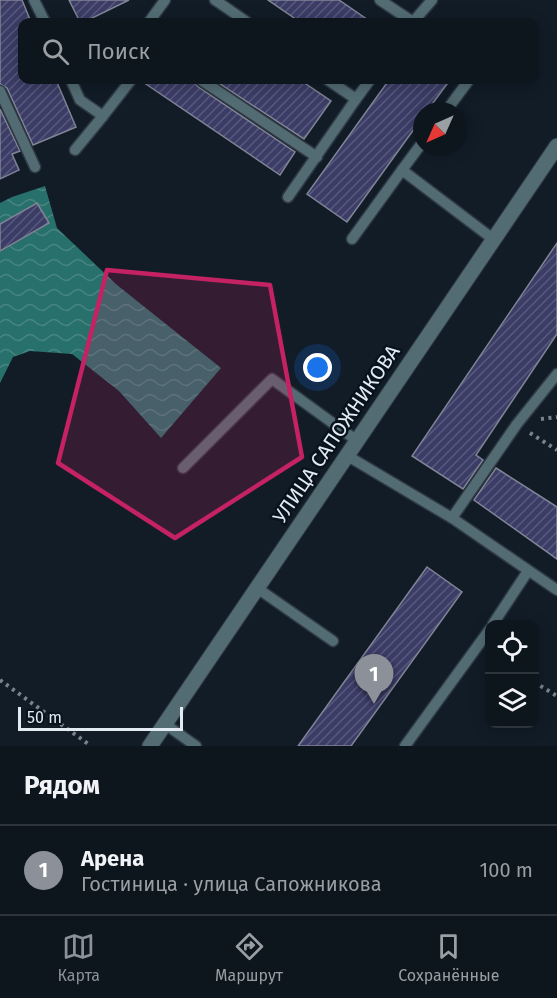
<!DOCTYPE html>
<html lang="ru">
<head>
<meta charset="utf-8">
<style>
	body { margin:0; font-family:"Fira Sans",sans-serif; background:#1b222a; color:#f1f3f6 }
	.controls { position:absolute; right:18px; bottom:18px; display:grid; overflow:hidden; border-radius:12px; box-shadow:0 3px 15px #0003 }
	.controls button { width:54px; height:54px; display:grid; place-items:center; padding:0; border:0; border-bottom:2px solid #2d343b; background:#0d151d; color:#f1f3f6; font:30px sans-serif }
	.compass { position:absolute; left:413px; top:102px; width:54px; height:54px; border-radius:50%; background:#0d151d; box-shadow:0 3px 15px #0003; rotate:225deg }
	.scale { position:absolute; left:18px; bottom:15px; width:165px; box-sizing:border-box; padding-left:6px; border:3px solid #e2eaf2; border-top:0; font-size:16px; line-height:21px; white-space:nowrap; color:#e2eaf2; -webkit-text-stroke:4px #08131e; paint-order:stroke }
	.you { position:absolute; left:318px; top:368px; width:21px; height:21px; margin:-15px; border:4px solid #fff; border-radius:50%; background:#1a73e8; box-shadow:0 0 0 9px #1a73e833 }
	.badge { display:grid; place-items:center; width:39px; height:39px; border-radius:50%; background:#8c9099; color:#fff; font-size:20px; font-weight:700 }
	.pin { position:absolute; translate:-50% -50px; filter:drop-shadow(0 2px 3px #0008) }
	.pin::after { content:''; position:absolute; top:32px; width:21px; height:18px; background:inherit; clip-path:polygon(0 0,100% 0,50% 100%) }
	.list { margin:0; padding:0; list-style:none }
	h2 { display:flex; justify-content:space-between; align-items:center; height:78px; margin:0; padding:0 24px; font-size:26px }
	h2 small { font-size:20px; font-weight:400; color:#9a9fa4 }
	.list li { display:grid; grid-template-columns:39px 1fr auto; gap:18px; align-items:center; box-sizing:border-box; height:90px; padding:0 24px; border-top:2px solid #2d343b }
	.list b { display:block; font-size:22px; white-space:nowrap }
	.list p { margin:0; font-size:20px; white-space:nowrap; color:#9a9fa4 }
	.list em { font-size:20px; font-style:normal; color:#9a9fa4 }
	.icon { flex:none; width:33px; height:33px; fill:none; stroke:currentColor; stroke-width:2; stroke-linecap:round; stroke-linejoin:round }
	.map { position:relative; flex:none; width:557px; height:746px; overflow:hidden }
	.search { position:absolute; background:#0d151d; box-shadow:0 3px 15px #0003; left:18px; right:18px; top:18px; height:66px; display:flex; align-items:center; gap:15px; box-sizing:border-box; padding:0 21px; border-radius:12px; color:#9a9fa4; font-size:22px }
	.sheet { height:168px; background:#0d151d }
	nav { display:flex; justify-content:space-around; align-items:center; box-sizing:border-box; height:84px; border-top:2px solid #2d343b; background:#0d151d; font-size:16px; color:#9a9fa4 }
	nav a { display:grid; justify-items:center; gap:3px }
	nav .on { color:#8c9099 }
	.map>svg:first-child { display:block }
</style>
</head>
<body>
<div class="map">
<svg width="557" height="746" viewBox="0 0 557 746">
	<defs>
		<pattern id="water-waves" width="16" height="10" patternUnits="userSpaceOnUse" patternTransform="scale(1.5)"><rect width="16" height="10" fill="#28706b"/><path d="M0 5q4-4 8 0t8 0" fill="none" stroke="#478581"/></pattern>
		<pattern id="building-hatch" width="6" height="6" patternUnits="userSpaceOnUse" patternTransform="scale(1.5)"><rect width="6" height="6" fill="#3b3d67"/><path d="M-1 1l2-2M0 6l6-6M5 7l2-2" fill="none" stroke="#57597d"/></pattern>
	</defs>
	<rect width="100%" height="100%" fill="#111c27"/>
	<polygon fill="url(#water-waves)" points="45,186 57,228 117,285 221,368 161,438 119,391 72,354 30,351 13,357 0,383 0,203 12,197"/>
	<g fill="url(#building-hatch)" stroke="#828496" stroke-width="1.5">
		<polygon points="0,0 22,0 31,22 22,22 22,80 56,80 76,127 33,145 7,88 0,84"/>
		<polygon points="69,0 129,0 84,22 80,22"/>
		<polygon points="268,0 339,0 371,22 300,22"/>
		<polygon points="140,80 194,80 197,86 295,152 280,175"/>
		<polygon points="214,80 300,80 331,101 304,139"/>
		<polygon points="389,80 450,80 427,111 422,111 422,118 347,222 307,194"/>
		<polygon points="0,109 20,151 12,154 19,170 0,179"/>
		<polygon points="37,203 49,223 0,251 0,224"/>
		<polygon points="557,243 557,334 476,455 483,460 463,489 412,456"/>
		<polygon points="496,468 557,507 557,559 474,500"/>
		<polygon points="427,567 462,592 351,746 298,746"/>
	</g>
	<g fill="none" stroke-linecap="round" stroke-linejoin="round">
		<defs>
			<g id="lane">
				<polyline points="34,0 45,22"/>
				<polyline points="215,0 247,22"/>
				<polyline points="380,0 413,22 432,0"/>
				<polyline points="149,22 165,0"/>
				<polyline points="71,80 80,100 103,116 75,150"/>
				<polyline points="201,80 317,157"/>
				<polyline points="328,80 356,99 370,80"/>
				<polyline points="0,91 35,167"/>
				<polyline points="446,111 469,80"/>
				<polyline points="103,116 131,80"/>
				<polyline points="402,170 422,143"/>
				<polyline points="288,197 356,99"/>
				<polyline points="352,239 402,170 493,239"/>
				<polyline points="346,455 452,518 557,590"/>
				<polyline points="183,468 272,379 356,440"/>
				<polyline points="452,518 517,424 557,374"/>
				<polyline points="257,588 333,641"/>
				<polyline points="493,624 528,571"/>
				<polyline points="165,724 196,746"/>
				<polyline points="405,746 490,629"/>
			</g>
			<polyline id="street" points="150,746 557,146"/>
		</defs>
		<use href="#lane" stroke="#2e3943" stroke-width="13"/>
		<use href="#street" stroke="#2e3943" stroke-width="17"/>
		<g stroke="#7a848d" stroke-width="4" stroke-dasharray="3 4.5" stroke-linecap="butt">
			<polyline points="541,419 557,417"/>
			<polyline points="530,433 557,450"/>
			<polyline points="0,680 91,746"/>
			<polyline points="534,682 557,696"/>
		</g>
		<use href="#lane" stroke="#536c74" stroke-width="10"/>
		<use href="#street" stroke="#536c74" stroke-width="15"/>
	</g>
	<path fill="#c42263" fill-opacity="0.2" stroke="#c42263" stroke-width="4.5" stroke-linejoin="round" d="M107,270l163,15 32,172 -127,81 -117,-75z"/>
	<g text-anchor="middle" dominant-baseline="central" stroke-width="5" stroke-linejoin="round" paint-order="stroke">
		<g font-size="20" fill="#e2eaf2" stroke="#08131e">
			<text transform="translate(336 434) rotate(-56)">УЛИЦА САПОЖНИКОВА</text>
		</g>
	</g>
</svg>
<div class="controls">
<button><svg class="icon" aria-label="locate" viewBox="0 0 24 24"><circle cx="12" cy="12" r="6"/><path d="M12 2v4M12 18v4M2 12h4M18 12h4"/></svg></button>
<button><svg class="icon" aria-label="layers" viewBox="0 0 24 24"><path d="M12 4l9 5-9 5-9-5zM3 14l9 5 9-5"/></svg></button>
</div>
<svg class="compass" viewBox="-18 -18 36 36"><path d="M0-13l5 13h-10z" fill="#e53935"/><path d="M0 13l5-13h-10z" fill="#9a9fa4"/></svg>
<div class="scale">50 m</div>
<div class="you"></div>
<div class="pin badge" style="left:374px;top:704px">1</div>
<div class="search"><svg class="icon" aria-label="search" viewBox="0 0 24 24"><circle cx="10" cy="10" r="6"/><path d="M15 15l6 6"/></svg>Поиск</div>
</div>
<section class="sheet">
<h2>Рядом<small></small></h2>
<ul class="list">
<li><span class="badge">1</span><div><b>Арена</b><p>Гостиница · улица Сапожникова</p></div><em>100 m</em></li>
</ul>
</section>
<nav>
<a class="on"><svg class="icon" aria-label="map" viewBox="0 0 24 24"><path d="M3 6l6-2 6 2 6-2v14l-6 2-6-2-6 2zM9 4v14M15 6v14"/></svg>Карта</a>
<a><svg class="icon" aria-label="directions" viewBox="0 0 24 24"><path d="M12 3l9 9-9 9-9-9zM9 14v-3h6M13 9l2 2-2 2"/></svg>Маршрут</a>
<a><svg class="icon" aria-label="saved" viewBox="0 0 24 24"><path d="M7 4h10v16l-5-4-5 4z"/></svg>Сохранённые</a>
</nav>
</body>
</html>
